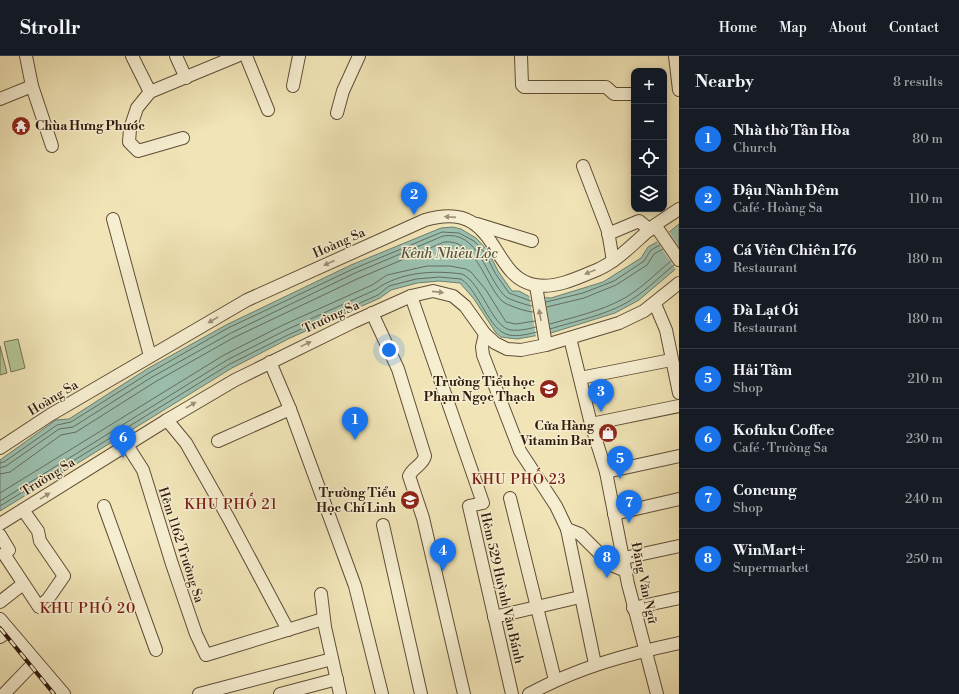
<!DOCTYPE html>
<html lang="en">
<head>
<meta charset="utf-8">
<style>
	body { margin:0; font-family:"Libre Bodoni",serif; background:#242831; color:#f1f3f6 }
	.controls { position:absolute; right:12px; top:12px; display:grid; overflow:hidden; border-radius:8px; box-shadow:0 2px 10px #0003 }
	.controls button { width:36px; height:36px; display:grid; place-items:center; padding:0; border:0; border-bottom:1px solid #363941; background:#171b24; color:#f1f3f6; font:20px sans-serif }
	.you { position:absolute; left:389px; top:294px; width:14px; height:14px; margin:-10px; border:3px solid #fff; border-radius:50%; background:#1a73e8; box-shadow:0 0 0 6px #1a73e833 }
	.badge { display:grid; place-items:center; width:26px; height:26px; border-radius:50%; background:#1a73e8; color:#fff; font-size:13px; font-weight:700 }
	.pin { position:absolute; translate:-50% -33px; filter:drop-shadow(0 1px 2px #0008) }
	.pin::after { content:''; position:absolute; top:21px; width:14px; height:12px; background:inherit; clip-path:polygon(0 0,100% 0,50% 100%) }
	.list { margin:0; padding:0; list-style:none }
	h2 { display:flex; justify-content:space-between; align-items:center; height:52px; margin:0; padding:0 16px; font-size:17px }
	h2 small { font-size:13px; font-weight:400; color:#9ea1a6 }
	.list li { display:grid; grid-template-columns:26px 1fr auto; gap:12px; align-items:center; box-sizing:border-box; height:60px; padding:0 16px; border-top:1px solid #363941 }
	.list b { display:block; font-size:15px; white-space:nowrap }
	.list p { margin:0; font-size:13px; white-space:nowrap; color:#9ea1a6 }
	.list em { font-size:13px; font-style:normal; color:#9ea1a6 }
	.icon { flex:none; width:22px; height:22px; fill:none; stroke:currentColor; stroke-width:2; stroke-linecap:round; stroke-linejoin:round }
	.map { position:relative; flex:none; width:679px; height:638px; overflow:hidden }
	header { display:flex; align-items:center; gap:24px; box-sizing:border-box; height:56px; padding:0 20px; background:#171b24; border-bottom:1px solid #363941 }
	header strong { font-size:19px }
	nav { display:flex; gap:22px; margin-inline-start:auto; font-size:14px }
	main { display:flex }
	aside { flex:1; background:#171b24 }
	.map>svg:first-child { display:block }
</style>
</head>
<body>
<header>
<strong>Strollr</strong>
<nav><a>Home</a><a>Map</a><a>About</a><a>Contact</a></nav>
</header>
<main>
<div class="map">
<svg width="679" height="638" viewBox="0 0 679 638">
	<rect width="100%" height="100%" fill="#f1e5b7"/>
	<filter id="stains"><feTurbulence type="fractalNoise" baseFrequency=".005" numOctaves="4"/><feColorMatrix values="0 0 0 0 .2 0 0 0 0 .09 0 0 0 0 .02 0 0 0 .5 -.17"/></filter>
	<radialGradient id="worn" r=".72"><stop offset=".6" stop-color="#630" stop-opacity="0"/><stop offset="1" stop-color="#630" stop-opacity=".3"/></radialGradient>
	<g fill="#b4c693" stroke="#727050">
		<polygon points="18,283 25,312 11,316 4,286"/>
		<polygon points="0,290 7,317 0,319"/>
	</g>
	<polygon fill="#9bbfae" stroke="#707d6d" points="679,168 679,210 639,244 615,257 551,277 517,283 501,281 496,277 474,243 460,227 439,225 417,227 391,234 380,242 290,282 232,312 0,455 0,404 56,364 69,363 147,313 226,269 351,209 441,172 453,171 461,173 476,182 488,195 498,215 512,235 519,235 530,241 551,242 603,226 641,202 648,191 657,186"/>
	<g fill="#f1e5b7">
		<polygon points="668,174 679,191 679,212 676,214 656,184"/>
		<polygon points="529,239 545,240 551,278 536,281"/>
	</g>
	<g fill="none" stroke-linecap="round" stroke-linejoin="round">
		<g stroke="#666c5d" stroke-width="1">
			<polyline points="546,246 583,237 614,225 644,205 651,194 660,189"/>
			<polyline points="547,251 584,242 616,229 647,209 654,198 663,193"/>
			<path d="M550,268c24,-7 51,-13 73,-25 18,-10 32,-25 48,-38"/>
			<path d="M550,273c25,-8 53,-13 76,-26 18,-10 32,-25 48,-38"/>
			<polyline points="0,407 4,406 57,369 71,366 149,317 228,272 353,213 442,176 459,177 474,185 485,197 495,217 509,237 531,245"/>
			<path d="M0,412l6,-2 53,-37 14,-2 79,-50 79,-44 124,-60 88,-37c37,-6 42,42 63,61 2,2 23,9 26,9"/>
			<path d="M0,418l10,-2 51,-37 15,-3 79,-50 78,-44 124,-59 87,-37c31,-4 41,42 58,59 4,4 25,11 31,11"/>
			<polyline points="0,437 224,299 283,269 372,229 387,219 427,210 450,210 466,213 471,216 486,234 506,266 516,268 535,265"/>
			<path d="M0,445l227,-141 59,-30 89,-40c25,-18 57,-20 87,-16 20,9 30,54 49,56 8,1 17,-1 25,-3"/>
			<path d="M0,450l230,-142 58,-29 90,-40 11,-9 27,-7 23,-2 22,2c18,12 28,52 48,56 9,2 19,-1 28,-3"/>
		</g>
		<defs>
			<g id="minor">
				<polyline points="132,0 150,36"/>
				<polyline points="176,0 186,22"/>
				<polyline points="246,0 268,54"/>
				<polyline points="521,0 522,29 524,31 606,31 614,38 634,38"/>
				<polyline points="675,0 679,34"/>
				<polyline points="32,30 52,90"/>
				<polyline points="293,30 299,0"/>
				<polyline points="0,43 32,30 26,0"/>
				<polyline points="337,57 343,35 359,0"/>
				<polyline points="183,82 138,95 129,86 130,73 137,52 150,36 237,0"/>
				<polyline points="583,110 608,175 613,205"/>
				<polyline points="113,163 150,300"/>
				<polyline points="477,168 532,185"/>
				<polyline points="655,169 679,204"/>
				<polyline points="608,178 639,165 650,174"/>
				<polyline points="536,230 546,289"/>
				<polyline points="411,240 483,447 469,450 512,638"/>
				<polyline points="655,248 666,274 679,337"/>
				<path d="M372,257l26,56 27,87c-2,9 -12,11 -16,20l14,42 41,176"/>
				<polyline points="485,278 482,291 483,299 520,395 556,450 567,473 595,608"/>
				<polyline points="570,282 591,368 606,416 628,528 657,638"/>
				<polyline points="270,306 290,353 355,530 382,638"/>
				<polyline points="580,322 671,304"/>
				<polyline points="167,364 186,387 229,463 288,574"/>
				<polyline points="591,368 679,350"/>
				<polyline points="218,385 290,353"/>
				<polyline points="127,389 143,414 172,508 196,578 206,599 323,563"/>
				<path d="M0,392l50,-33 197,-115 178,-80c75,-22 63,57 110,65 21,4 45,-8 64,-16 19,-9 34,-25 50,-39 9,-8 20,-14 30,-21"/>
				<polyline points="606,416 679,400"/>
				<polyline points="510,442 555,624"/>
				<polyline points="104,450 156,594"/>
				<polyline points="614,458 679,443"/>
				<polyline points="0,468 167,364 235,324 353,266 411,240 433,235 453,240 465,250 485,278 495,287 507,293 521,294 546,289 619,267 644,255 679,227"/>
				<polyline points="383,469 421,638"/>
				<polyline points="567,473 580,478 611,509 626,515"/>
				<polyline points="0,479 9,494 4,498 39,551 48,543 64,520 40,485 38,475 23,454"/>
				<polyline points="624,502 679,490"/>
				<polyline points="321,538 325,571 340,638"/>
				<polyline points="0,546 23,528"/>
				<polyline points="633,552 679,542"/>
				<polyline points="494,561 580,541"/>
				<polyline points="0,563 64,638"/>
				<polyline points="0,581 3,579"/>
				<polyline points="4,638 29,612"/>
				<polyline points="199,638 332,603"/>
				<polyline points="280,638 337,623"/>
				<path d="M529,638c48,-26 98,-40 150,-51"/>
			</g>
		</defs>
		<use href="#minor" stroke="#604d37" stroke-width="14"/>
		<use href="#minor" stroke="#f6eed0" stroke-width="12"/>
		<defs>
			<polyline id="rail" points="0,572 54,638"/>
		</defs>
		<use href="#rail" stroke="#301a0c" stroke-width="4"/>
		<use href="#rail" stroke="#f6eed0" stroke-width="2.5" stroke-dasharray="8" stroke-linecap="butt"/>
	</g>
	<defs><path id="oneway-solid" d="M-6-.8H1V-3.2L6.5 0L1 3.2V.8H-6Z"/></defs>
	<g fill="#9d8f78">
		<use href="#oneway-solid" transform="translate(450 161) rotate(-176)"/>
		<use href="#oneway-solid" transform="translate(329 207) rotate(156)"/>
		<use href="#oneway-solid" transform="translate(590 216) rotate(158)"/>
		<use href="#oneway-solid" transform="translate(438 236) rotate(6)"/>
		<use href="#oneway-solid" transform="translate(540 259) rotate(-100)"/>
		<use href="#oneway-solid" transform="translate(213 264) rotate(150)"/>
		<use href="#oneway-solid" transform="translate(306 288) rotate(-26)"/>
		<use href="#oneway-solid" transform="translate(191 349) rotate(-31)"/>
		<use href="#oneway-solid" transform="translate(45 440) rotate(-32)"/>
	</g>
	<defs>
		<symbol id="temple-disc" viewBox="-11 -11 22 22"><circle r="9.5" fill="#8f2418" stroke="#f6eed0"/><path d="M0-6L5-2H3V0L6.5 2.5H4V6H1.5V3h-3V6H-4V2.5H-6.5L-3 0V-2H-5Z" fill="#fff"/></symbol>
		<symbol id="school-disc" viewBox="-11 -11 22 22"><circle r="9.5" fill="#8f2418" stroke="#f6eed0"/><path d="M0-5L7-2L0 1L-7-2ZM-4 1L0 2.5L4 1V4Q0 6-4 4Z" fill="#fff"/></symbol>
		<symbol id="shop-disc" viewBox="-11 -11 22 22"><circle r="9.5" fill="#8f2418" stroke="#f6eed0"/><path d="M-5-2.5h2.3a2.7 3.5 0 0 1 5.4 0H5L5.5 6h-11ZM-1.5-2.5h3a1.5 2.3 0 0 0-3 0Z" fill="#fff"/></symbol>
	</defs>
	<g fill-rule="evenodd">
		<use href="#temple-disc" x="10" y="59" width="22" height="22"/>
		<use href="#school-disc" x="538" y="322" width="22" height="22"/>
		<use href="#shop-disc" x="597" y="366" width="22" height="22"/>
		<use href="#school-disc" x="399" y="433" width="22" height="22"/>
	</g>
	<g text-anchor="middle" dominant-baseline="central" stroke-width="3" stroke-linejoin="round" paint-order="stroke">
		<g font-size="13" font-weight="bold" fill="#301a0c" stroke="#f6eed0" text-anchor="end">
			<text x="35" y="70" text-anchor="start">Chùa Hưng Phước</text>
			<text x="535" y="326">Trường Tiểu học<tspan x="535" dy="15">Phạm Ngọc Thạch</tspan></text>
			<text x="594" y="370">Cửa Hàng<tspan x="594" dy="15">Vitamin Bar</tspan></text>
			<text x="396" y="437">Trường Tiểu<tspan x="396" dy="15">Học Chí Linh</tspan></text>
		</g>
		<g font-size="13" fill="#301a0c" stroke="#f6eed0">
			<text transform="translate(339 187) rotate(-24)">Hoàng Sa</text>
			<text transform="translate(331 261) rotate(-25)">Trường Sa</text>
			<text transform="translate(53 342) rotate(-31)">Hoàng Sa</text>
			<text transform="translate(48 421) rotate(-32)">Trường Sa</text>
			<text transform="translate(181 489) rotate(72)">Hẻm 1162 Trường Sa</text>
			<text transform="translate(644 527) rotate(78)">Đặng Văn Ngữ</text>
			<text transform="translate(502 532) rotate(77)">Hẻm 529 Huỳnh Văn Bánh</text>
		</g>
		<g font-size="14" font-style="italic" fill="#555445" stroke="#f6eed0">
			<text x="449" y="198">Kênh Nhiêu Lộc</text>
		</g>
		<g font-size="14" letter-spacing="1" fill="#7a1f14" stroke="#f6eed0">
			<text x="519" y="424">KHU PHỐ 23</text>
			<text x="231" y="449">KHU PHỐ 21</text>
			<text x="88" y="553">KHU PHỐ 20</text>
		</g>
	</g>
	<rect width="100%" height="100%" filter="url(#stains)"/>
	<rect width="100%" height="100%" fill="url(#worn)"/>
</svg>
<div class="controls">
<button>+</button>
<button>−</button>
<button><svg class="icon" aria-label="locate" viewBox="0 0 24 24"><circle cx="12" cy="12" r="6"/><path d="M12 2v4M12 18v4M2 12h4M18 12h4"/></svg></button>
<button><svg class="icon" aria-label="layers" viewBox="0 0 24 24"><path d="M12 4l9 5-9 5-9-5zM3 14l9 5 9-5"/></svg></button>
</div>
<div class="you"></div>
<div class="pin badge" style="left:355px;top:384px">1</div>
<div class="pin badge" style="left:414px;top:159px">2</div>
<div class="pin badge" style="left:601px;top:356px">3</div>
<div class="pin badge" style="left:443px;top:515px">4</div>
<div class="pin badge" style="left:620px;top:423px">5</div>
<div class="pin badge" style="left:123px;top:402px">6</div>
<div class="pin badge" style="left:629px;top:467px">7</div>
<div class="pin badge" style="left:607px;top:522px">8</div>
</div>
<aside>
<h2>Nearby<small>8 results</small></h2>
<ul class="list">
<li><span class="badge">1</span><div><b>Nhà thờ Tân Hòa</b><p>Church</p></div><em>80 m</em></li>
<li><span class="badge">2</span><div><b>Đậu Nành Đêm</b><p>Café · Hoàng Sa</p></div><em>110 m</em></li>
<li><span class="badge">3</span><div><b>Cá Viên Chiên 176</b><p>Restaurant</p></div><em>180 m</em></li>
<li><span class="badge">4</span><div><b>Đà Lạt Ơi</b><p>Restaurant</p></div><em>180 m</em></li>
<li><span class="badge">5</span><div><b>Hải Tâm</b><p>Shop</p></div><em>210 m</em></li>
<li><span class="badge">6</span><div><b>Kofuku Coffee</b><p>Café · Trường Sa</p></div><em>230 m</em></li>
<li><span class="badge">7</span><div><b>Concung</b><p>Shop</p></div><em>240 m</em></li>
<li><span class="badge">8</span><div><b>WinMart+</b><p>Supermarket</p></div><em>250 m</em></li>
</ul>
</aside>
</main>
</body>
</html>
